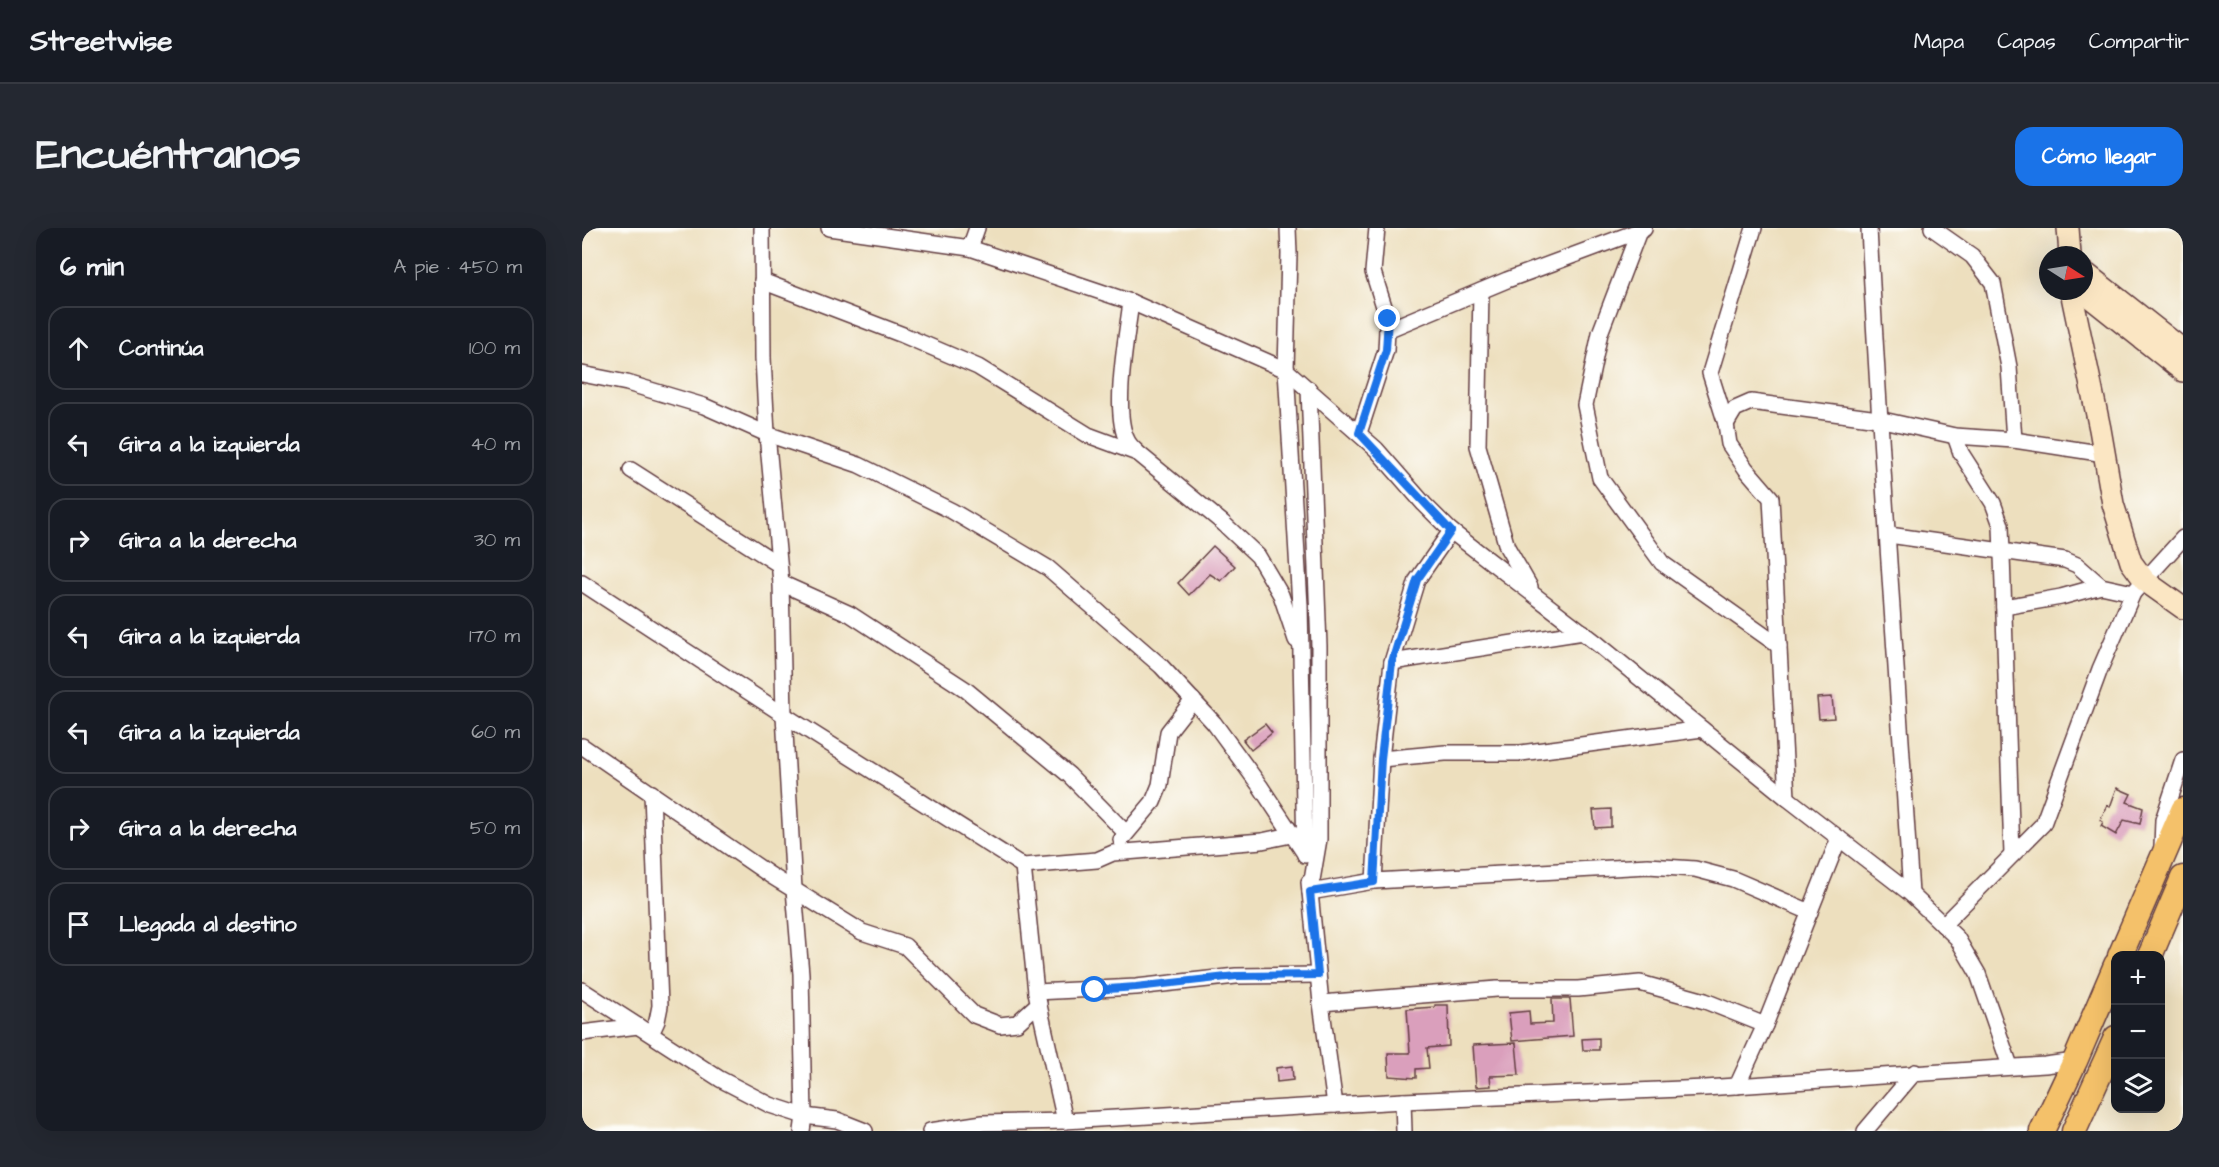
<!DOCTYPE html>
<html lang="es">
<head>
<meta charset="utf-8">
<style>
	body { margin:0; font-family:"Architects Daughter",sans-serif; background:#242831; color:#f1f3f6 }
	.controls { position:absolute; right:18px; bottom:18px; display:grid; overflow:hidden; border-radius:12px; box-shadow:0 6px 24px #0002 }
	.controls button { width:54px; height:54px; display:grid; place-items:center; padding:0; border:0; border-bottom:2px solid #363941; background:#171b24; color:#f1f3f6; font:30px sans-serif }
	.compass { position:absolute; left:1457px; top:18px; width:54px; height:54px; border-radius:50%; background:#171b24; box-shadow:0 6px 24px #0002; rotate:102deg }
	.stop { position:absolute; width:18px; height:18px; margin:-14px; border:4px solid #1a73e8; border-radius:50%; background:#fff }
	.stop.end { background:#1a73e8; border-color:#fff; box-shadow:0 2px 6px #0008 }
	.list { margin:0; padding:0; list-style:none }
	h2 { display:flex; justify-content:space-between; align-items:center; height:78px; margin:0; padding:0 24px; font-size:26px }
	h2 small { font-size:20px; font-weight:400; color:#9ea1a6 }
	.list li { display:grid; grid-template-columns:39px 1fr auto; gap:18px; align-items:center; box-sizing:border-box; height:84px; margin:0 12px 12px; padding:0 12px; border:2px solid #363941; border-radius:18px }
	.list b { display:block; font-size:22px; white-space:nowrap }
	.list em { font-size:20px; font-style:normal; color:#9ea1a6 }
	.icon { flex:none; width:33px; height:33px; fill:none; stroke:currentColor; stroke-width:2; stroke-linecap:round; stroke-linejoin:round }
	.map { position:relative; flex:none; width:1601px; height:903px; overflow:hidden; border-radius:18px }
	header { display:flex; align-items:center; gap:36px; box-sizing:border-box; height:84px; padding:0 30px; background:#171b24; border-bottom:2px solid #363941 }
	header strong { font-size:28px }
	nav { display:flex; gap:33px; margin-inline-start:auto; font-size:21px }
	.intro { display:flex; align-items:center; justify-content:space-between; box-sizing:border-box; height:144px; padding:0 36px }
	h1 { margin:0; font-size:42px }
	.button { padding:15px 27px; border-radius:18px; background:#1a73e8; color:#fff; font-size:21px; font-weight:700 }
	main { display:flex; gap:36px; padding:0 36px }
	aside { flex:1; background:#171b24; border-radius:18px; box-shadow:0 6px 24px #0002 }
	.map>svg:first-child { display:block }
</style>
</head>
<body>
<header>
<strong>Streetwise</strong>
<nav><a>Mapa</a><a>Capas</a><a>Compartir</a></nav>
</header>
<div class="intro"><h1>Encuéntranos</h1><a class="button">Cómo llegar</a></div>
<main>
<aside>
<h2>6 min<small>A pie · 450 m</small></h2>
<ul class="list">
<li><svg class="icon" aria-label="ahead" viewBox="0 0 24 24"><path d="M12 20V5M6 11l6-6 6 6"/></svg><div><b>Continúa</b></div><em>100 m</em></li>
<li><svg class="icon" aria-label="left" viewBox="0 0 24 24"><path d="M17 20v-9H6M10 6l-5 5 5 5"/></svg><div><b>Gira a la izquierda</b></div><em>40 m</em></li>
<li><svg class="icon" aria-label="right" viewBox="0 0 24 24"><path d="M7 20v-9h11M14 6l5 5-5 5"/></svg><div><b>Gira a la derecha</b></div><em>30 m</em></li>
<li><svg class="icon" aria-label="left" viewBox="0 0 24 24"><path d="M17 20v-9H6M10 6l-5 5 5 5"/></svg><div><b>Gira a la izquierda</b></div><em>170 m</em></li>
<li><svg class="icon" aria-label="left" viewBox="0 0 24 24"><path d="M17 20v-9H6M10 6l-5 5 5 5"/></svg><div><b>Gira a la izquierda</b></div><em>60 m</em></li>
<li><svg class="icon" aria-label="right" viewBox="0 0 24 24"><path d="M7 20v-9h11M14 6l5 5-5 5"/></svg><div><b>Gira a la derecha</b></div><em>50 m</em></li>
<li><svg class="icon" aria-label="arrive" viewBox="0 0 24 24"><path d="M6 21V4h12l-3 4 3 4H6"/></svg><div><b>Llegada al destino</b></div></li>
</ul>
</aside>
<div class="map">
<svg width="1601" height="903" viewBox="0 0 1601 903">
	<rect width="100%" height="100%" fill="#fdfcf7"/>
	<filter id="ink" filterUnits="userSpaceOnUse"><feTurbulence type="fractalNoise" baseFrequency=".0167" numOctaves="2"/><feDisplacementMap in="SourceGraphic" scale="12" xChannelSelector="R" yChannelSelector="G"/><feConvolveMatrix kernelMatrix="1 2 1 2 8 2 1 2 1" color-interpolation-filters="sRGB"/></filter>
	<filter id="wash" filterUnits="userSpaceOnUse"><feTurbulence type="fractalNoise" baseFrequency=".008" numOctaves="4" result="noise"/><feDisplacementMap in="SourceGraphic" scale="24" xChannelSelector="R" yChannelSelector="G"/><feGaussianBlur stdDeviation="1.35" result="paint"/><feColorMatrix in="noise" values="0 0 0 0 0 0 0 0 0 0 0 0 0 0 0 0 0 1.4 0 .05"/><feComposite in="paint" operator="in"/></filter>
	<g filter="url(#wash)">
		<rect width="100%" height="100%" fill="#eddfbe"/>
		<g id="blocks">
			<g fill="#da9fbc">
				<polygon points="631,318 653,338 639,353 628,346 607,367 596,355"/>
				<polygon points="1250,469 1252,490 1237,491 1235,470"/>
				<polygon points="683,496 690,505 669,522 661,512"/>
				<polygon points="1535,560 1549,566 1545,574 1561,580 1558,596 1542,592 1534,607 1519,598 1521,594 1518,592 1526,577 1528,579"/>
				<polygon points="1029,581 1029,599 1013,600 1011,582"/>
				<polygon points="970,771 988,771 991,808 930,813 927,785 947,783 948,796 971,795"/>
				<polygon points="853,777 866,777 867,818 845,820 847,840 834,841 834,850 807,848 806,825 828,825 825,781 853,779"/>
				<polygon points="1017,810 1017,822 1001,822 1000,811"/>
				<polygon points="934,815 937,847 908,848 909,858 894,859 891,817"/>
				<polygon points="710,838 711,852 695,854 694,840"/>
			</g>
		</g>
	</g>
	<g filter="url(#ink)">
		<use href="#blocks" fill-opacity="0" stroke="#623c41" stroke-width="1.5"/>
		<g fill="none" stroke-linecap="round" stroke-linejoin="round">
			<defs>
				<g id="street">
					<polyline points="180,0 181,130 185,206 199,355 202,487 212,661 219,746 222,888 220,903"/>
					<polyline points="247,0 388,20 549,74 704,142 794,221 842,276 869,303 1017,417 1205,570 1329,666 1375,710 1396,746 1428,838"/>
					<polyline points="706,0 707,26 704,142 718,377 723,627"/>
					<polyline points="1172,0 1128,145 1144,196 1147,216 1164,241 1189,270 1205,570"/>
					<path d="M1287,0c11,222 28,444 42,666"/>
					<polyline points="1350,0 1390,28 1411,55 1427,139 1432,212"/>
					<polyline points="1057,3 1018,105 1003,177 1018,250 1080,335 1197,418"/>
					<polyline points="388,20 395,0"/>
					<polyline points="180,53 321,107 396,139 506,207 555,225"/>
					<polyline points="899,63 896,218 925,319 948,359"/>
					<path d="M549,74c-4,33 -19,110 -4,138 2,5 8,10 12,14l84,69 35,33 23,39 15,45"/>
					<polyline points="805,102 925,52 1062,1"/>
					<polyline points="0,146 45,155 122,178 185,206 277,237 370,283 466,340 579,438 632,495 678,558 723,626"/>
					<polyline points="727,161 737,418 737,611 728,664 792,653 1066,638 1113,641 1151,651 1228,684"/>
					<polyline points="1144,196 1153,181 1169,174 1296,191 1373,208 1432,212 1523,226"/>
					<polyline points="777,205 804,122 805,102 806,91 791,44 795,0"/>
					<polyline points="1373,208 1379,225 1411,275 1419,297 1430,627"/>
					<polyline points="49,242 196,336"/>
					<polyline points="1307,307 1483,332 1495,337 1519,358"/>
					<polyline points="0,355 202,487 441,638 515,632 531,625 680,613 709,607"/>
					<polyline points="199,355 268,386 383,461 487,547 544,605"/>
					<polyline points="1422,379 1479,369 1519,358 1551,365"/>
					<polyline points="810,434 1001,404"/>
					<polyline points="0,518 188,647 280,704 323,718 392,787 418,797 435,795 457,775"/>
					<polyline points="799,531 863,525 939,525 1120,501"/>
					<polyline points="539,612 571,574 578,557 586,504 611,472"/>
					<polyline points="1580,618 1581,592 1601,532"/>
					<polyline points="441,638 454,764 483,893"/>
					<polyline points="792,653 799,531 810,434 835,352 869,303"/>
					<polyline points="727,654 739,775 753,877"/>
					<polyline points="1361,697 1461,596 1518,441 1551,365 1601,310"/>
					<polyline points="0,762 138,851 188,877 222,888 255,892 283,903"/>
					<polyline points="454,764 554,759 654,748 736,747"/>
					<polyline points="739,775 915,761 996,761 1058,755 1123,773 1183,797"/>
					<polyline points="0,805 56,798"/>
					<polyline points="69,806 75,793 78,778 70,565"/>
					<polyline points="1155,858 1183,797 1257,610"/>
					<polyline points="821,873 822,903"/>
					<polyline points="348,903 401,895 483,893 821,873 1123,860 1463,837 1493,833"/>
					<polyline points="1283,903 1333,844"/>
				</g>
				<g id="secondary">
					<polyline points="1486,0 1488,27"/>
					<polyline points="1502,44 1601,122"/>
					<polyline points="1489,63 1518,201 1531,276 1549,334 1563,353 1601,380"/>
					<polyline points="1497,63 1504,66 1601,143"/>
				</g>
				<g id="primary">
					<polyline points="1538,728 1601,582"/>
					<polyline points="1568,728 1601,650"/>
					<polyline points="1460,903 1493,833 1534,737"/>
					<polyline points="1492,903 1534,810"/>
				</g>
			</defs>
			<use href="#street" stroke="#623c41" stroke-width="18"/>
			<use href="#secondary" stroke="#623c41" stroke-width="24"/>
			<use href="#primary" stroke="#623c41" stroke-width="27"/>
			<use href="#street" stroke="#fff" stroke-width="15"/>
			<use href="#secondary" stroke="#fbe6c3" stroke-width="21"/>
			<use href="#primary" stroke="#f4c16a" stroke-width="24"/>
		</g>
	</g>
	<g fill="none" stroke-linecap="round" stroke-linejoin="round" filter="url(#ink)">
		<polyline stroke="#1a73e8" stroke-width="8" points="513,762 554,759 654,748 736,747 728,664 792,654 799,531 810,434 835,352 869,303 777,205 804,122 806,91"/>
	</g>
</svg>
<div class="controls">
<button>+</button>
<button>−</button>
<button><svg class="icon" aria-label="layers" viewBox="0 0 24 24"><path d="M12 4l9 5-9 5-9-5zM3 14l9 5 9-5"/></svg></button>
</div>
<svg class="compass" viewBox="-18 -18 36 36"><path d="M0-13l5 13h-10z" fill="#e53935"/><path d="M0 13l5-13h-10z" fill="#9ea1a6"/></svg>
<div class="stop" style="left:513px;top:762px"></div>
<div class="stop end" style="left:806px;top:91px"></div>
</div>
</main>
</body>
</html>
